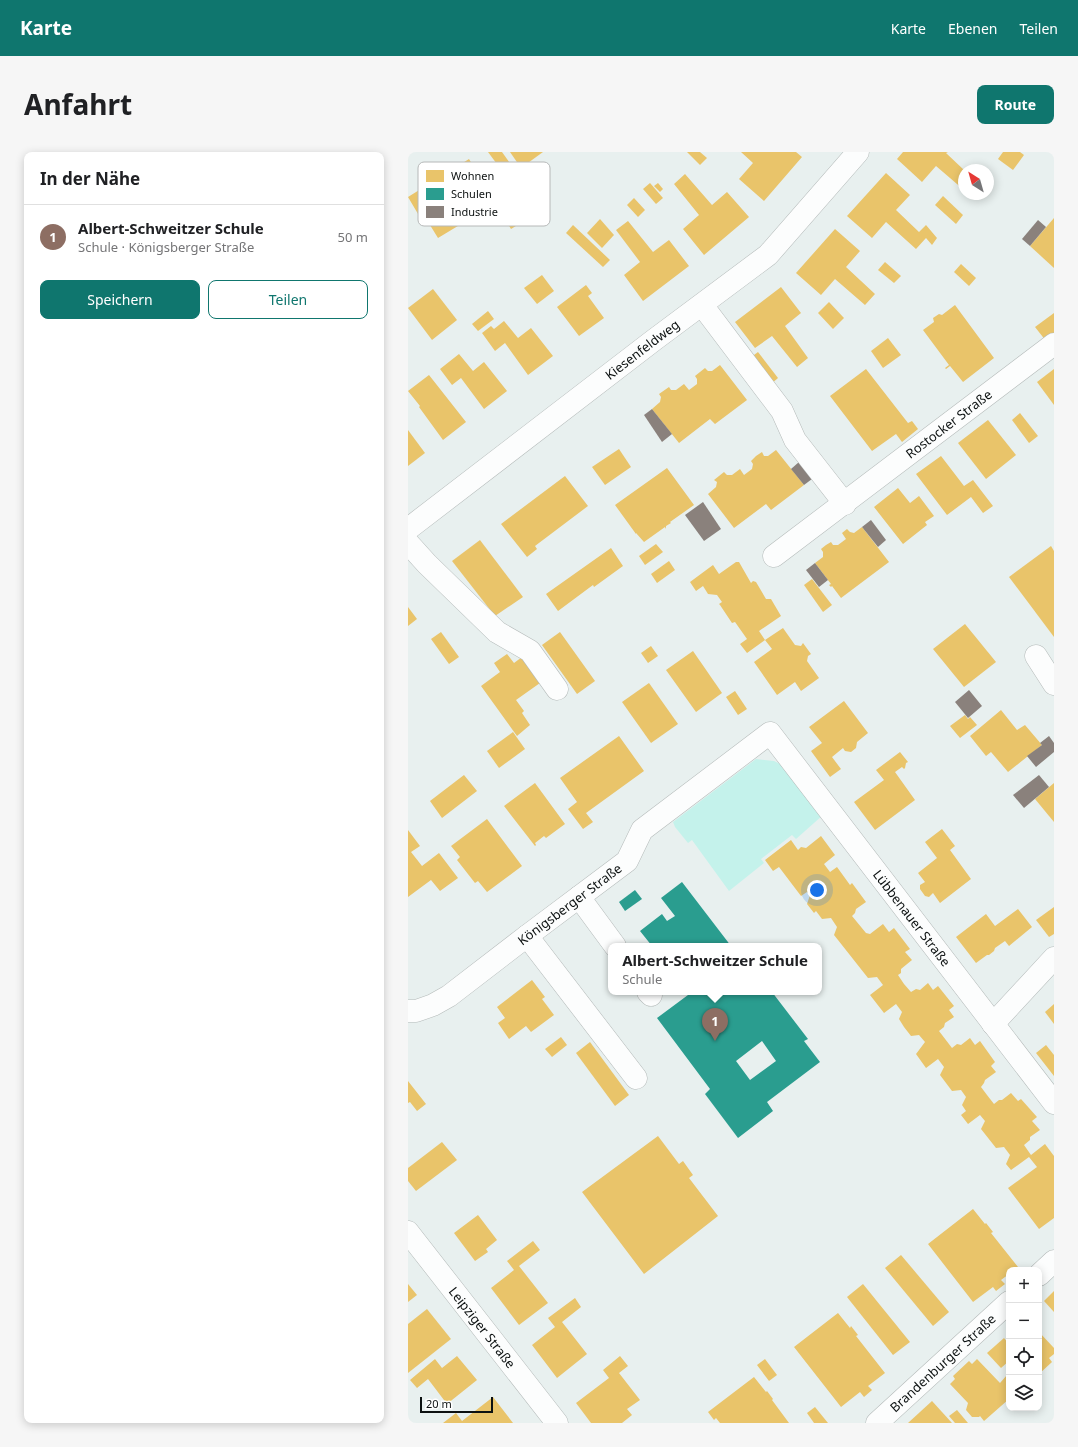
<!DOCTYPE html>
<html lang="de">
<head>
<meta charset="utf-8">
<style>
	body { margin:0; font-family:"Noto Sans",sans-serif; background:#f6f6f6; color:#202124 }
	.controls { position:absolute; right:12px; bottom:12px; display:grid; overflow:hidden; border-radius:8px; box-shadow:0 2px 10px #0003 }
	.controls button { width:36px; height:36px; display:grid; place-items:center; padding:0; border:0; border-bottom:1px solid #e0e0e0; background:#fff; color:#202124; font:20px sans-serif }
	.compass { position:absolute; left:550px; top:12px; width:36px; height:36px; border-radius:50%; background:#fff; box-shadow:0 2px 10px #0003; rotate:323deg }
	.scale { position:absolute; left:12px; bottom:10px; width:73px; box-sizing:border-box; padding-left:4px; border:2px solid #0c1111; border-top:0; font-size:11px; line-height:14px; white-space:nowrap; color:#0c1111; -webkit-text-stroke:3px #fff; paint-order:stroke }
	.you { position:absolute; left:409px; top:738px; width:14px; height:14px; margin:-10px; border:3px solid #fff; border-radius:50%; background:#1a73e8; box-shadow:0 0 0 6px #1a73e833 }
	.badge { display:grid; place-items:center; width:26px; height:26px; border-radius:50%; background:#0f766e; color:#fff; font-size:13px; font-weight:700 }
	.pin { position:absolute; translate:-50% -33px; filter:drop-shadow(0 1px 2px #0008) }
	.pin::after { content:''; position:absolute; top:21px; width:14px; height:12px; background:inherit; clip-path:polygon(0 0,100% 0,50% 100%) }
	.popup { position:absolute; left:200px; top:791px; width:214px; height:52px; box-sizing:border-box; display:grid; place-content:center; border-radius:8px; background:#fff; filter:drop-shadow(0 1px 3px #0005); font-size:13px; white-space:nowrap; color:#757577 }
	.popup b { font-size:15px; color:#202124 }
	.popup::after { content:''; position:absolute; left:50%; top:100%; margin-left:-8px; border:8px solid transparent; border-top-color:#fff }
	.list { margin:0; padding:0; list-style:none }
	h2 { display:flex; justify-content:space-between; align-items:center; height:52px; margin:0; padding:0 16px; font-size:17px }
	h2 small { font-size:13px; font-weight:400; color:#757577 }
	.list li { display:grid; grid-template-columns:26px 1fr auto; gap:12px; align-items:center; box-sizing:border-box; height:64px; padding:0 16px; border-top:1px solid #e0e0e0 }
	.list b { display:block; font-size:15px; white-space:nowrap }
	.list p { margin:0; font-size:13px; white-space:nowrap; color:#757577 }
	.list em { font-size:13px; font-style:normal; color:#757577 }
	.actions { display:flex; gap:8px; padding:12px 16px }
	.actions a { flex:1; padding:9px 0; border:1px solid #0f766e; border-radius:8px; text-align:center; font-size:14px; color:#0f766e }
	.actions .main { background:#0f766e; color:#fff }
	.icon { flex:none; width:22px; height:22px; fill:none; stroke:currentColor; stroke-width:2; stroke-linecap:round; stroke-linejoin:round }
	.map { position:relative; flex:none; width:646px; height:1271px; overflow:hidden; border-radius:8px }
	header { display:flex; align-items:center; gap:24px; box-sizing:border-box; height:56px; padding:0 20px; background:#0f766e; color:#fff }
	header strong { font-size:19px }
	nav { display:flex; gap:22px; margin-inline-start:auto; font-size:14px }
	.intro { display:flex; align-items:center; justify-content:space-between; box-sizing:border-box; height:96px; padding:0 24px }
	h1 { margin:0; font-size:28px }
	.button { padding:10px 18px; border-radius:8px; background:#0f766e; color:#fff; font-size:14px; font-weight:700 }
	main { display:flex; gap:24px; padding:0 24px }
	aside { flex:1; background:#fff; border-radius:8px; box-shadow:0 2px 10px #0003 }
	.map>svg:first-child { display:block }
</style>
</head>
<body>
<header>
<strong>Karte</strong>
<nav><a>Karte</a><a>Ebenen</a><a>Teilen</a></nav>
</header>
<div class="intro"><h1>Anfahrt</h1><a class="button">Route</a></div>
<main>
<aside>
<h2>In der Nähe<small></small></h2>
<ul class="list">
<li><span class="badge" style="background:#8d6e63">1</span><div><b>Albert-Schweitzer Schule</b><p>Schule · Königsberger Straße</p></div><em>50 m</em></li>
</ul>
<div class="actions"><a class="main">Speichern</a><a>Teilen</a></div>
</aside>
<div class="map">
<svg width="646" height="1271" viewBox="0 0 646 1271">
	<rect width="100%" height="100%" fill="#e8f0ef"/>
	<polygon fill="#c4f2eb" points="348,607 366,609 380,616 415,663 388,687 384,683 353,707 356,711 321,739 284,688 280,691 267,675 265,670"/>
	<g fill="#e9c46a">
		<polygon points="80,0 94,0 109,21 100,27"/>
		<polygon points="102,0 135,0 113,16"/>
		<polygon points="279,0 292,0 299,6 292,13"/>
		<polygon points="333,0 388,0 394,5 356,49 331,27 345,11"/>
		<polygon points="495,0 540,0 538,1 556,18 556,38 528,14 514,30 489,7"/>
		<polygon points="595,0 612,0 616,3 605,18 590,7"/>
		<polygon points="61,7 88,51 30,86 17,65 13,67 0,45"/>
		<polygon points="478,21 502,43 488,58 511,80 518,73 529,86 524,93 518,86 508,97 478,70 464,86 439,64"/>
		<polygon points="277,22 304,53 319,40 341,65 296,103 275,77 291,63 266,32"/>
		<polygon points="242,31 255,46 248,52 235,37"/>
		<polygon points="250,31 255,37 252,40 246,34"/>
		<polygon points="535,44 555,63 548,72 527,53"/>
		<polygon points="226,46 237,58 230,65 219,53"/>
		<polygon points="106,47 124,64 103,77 91,57"/>
		<polygon points="646,66 646,116 622,94"/>
		<polygon points="192,67 206,83 194,96 179,81"/>
		<polygon points="220,69 245,100 261,88 281,114 235,149 216,123 232,110 208,78"/>
		<polygon points="165,73 202,108 195,115 158,81"/>
		<polygon points="427,77 452,99 438,115 467,142 457,153 427,127 413,143 388,121"/>
		<polygon points="477,110 493,124 486,131 470,118"/>
		<polygon points="553,112 568,126 561,134 546,120"/>
		<polygon points="134,123 146,139 129,152 116,136"/>
		<polygon points="178,133 184,141 180,144 196,166 171,184 149,155"/>
		<polygon points="373,135 393,161 377,174 400,206 389,215 364,184 347,196 327,170"/>
		<polygon points="25,137 49,168 24,188 0,156"/>
		<polygon points="421,150 436,166 425,177 410,161"/>
		<polygon points="547,153 586,206 555,230 542,214 538,217 537,216 541,213 515,178 526,170 525,166 531,162 534,163"/>
		<polygon points="80,159 86,167 70,179 64,172"/>
		<polygon points="646,161 646,183 638,189 627,175"/>
		<polygon points="96,169 110,186 123,176 145,204 120,223 97,191 87,199 74,181 83,174 86,177"/>
		<polygon points="480,186 493,203 475,216 463,199"/>
		<polygon points="350,200 370,226 362,233 342,206"/>
		<polygon points="51,202 65,219 76,210 99,239 76,257 53,226 44,233 32,217"/>
		<polygon points="312,213 339,248 307,272 302,267 271,291 244,257 252,250 253,245 251,242 261,235 263,238 268,238 276,232 281,238 289,232 289,227 287,224 297,216 300,219 304,219"/>
		<polygon points="458,217 500,271 504,269 510,277 494,290 488,282 464,299 422,244"/>
		<polygon points="646,217 646,253 629,230"/>
		<polygon points="21,223 58,270 35,288 11,255 12,254 0,239"/>
		<polygon points="612,261 630,284 621,291 604,268"/>
		<polygon points="580,268 608,303 578,327 550,291"/>
		<polygon points="0,278 17,301 0,314"/>
		<polygon points="211,297 223,315 197,333 184,315"/>
		<polygon points="368,298 396,333 363,358 358,352 326,376 300,342 308,335 309,330 306,328 316,320 319,323 324,323 332,317 336,323 344,317 345,312 343,309 348,304 354,300 356,304 360,304"/>
		<polygon points="533,304 556,334 565,328 585,354 575,361 563,345 539,363 508,322"/>
		<polygon points="259,316 286,353 262,370 263,371 258,374 258,377 257,375 236,390 228,381 228,382 207,353"/>
		<polygon points="157,324 180,354 127,394 129,397 119,405 93,372"/>
		<polygon points="490,336 502,351 511,344 526,364 517,370 519,373 495,392 466,355"/>
		<polygon points="454,375 481,410 433,446 424,434 423,435 421,433 423,432 407,411 415,405 415,400 413,397 418,393 423,390 425,393 430,393 438,387 434,381 439,377 442,380 446,381"/>
		<polygon points="72,388 115,445 87,464 44,409"/>
		<polygon points="248,392 255,400 237,413 231,404"/>
		<polygon points="643,394 646,399 646,485 601,425"/>
		<polygon points="203,396 215,414 186,435 185,433 150,459 138,442"/>
		<polygon points="261,409 267,418 249,431 243,422"/>
		<polygon points="328,410 331,410 343,431 345,429 348,430 358,447 363,447 373,464 351,479 357,488 375,476 387,493 393,494 395,491 403,502 400,504 399,509 411,526 393,539 387,530 369,543 346,510 364,497 357,488 339,501 332,492 339,487 327,470 324,471 312,453 311,452 314,450 309,443 300,442 295,434 288,439 282,430 305,413 311,422"/>
		<polygon points="404,427 424,453 415,460 396,433"/>
		<polygon points="0,455 9,467 0,474"/>
		<polygon points="557,472 588,510 556,535 525,497"/>
		<polygon points="33,480 51,505 41,512 23,487"/>
		<polygon points="152,480 187,529 169,542 134,493"/>
		<polygon points="243,494 250,504 240,511 233,501"/>
		<polygon points="285,499 314,541 288,560 258,518"/>
		<polygon points="99,502 106,511 114,505 132,531 108,548 116,559 114,561 122,573 109,584 73,534 92,520 86,511"/>
		<polygon points="241,531 270,572 243,591 214,550"/>
		<polygon points="327,539 339,557 330,563 318,545"/>
		<polygon points="436,549 460,581 449,590 448,596 443,600 437,599 435,596 424,605 433,617 422,625 403,599 414,591 401,575"/>
		<polygon points="593,558 609,578 617,573 634,593 600,620 583,600 578,604 562,584"/>
		<polygon points="557,563 560,567 562,565 569,573 552,586 542,574"/>
		<polygon points="105,580 117,597 91,616 79,599"/>
		<polygon points="211,584 236,619 178,661 185,670 175,677 160,657 169,650 152,626"/>
		<polygon points="492,600 500,610 498,611 497,616 496,617 494,615 487,620 507,648 467,678 446,650 476,628 468,618"/>
		<polygon points="56,623 69,639 34,666 22,649"/>
		<polygon points="127,631 157,672 138,686 136,684 127,691 128,693 127,694 96,654"/>
		<polygon points="646,631 646,670 627,647"/>
		<polygon points="79,667 114,714 79,740 70,729 67,731 49,708 52,705 43,694"/>
		<polygon points="534,677 547,694 542,698 563,727 532,751 525,741 521,745 517,744 512,737 512,733 517,730 510,721 529,706 517,690"/>
		<polygon points="0,678 12,694 3,700 14,714 31,701 50,726 32,739 23,728 0,745"/>
		<polygon points="413,684 427,703 416,712 422,720 429,715 442,733 444,731 458,750 448,757 447,761 444,764 458,781 462,782 475,772 481,780 486,776 502,797 497,800 504,808 493,817 493,821 490,823 496,832 503,840 508,837 512,838 520,831 525,838 530,834 546,854 541,858 546,865 537,871 536,875 531,879 544,896 549,892 553,893 562,886 567,893 572,889 587,910 583,914 588,920 577,928 576,931 573,935 579,943 586,952 591,948 594,948 603,941 610,949 613,947 629,965 624,969 632,978 622,985 622,988 616,993 623,1003 637,992 646,1004 646,1066 631,1077 600,1036 629,1015 621,1005 603,1018 598,1012 602,1003 596,995 588,996 573,977 577,969 572,963 560,972 553,963 558,959 554,953 558,945 553,938 544,939 532,923 536,915 530,907 518,916 508,902 517,890 511,883 503,884 496,875 491,867 494,860 488,852 476,861 462,843 475,833 469,825 460,826 430,788 426,783 429,775 423,766 414,767 408,759 406,761 399,752 402,743 399,740 393,744 371,715 365,719 357,708 383,688 390,698 393,695 398,696"/>
		<polygon points="646,755 646,782 641,785 628,768"/>
		<polygon points="610,757 624,775 601,794 597,789 587,796 586,799 581,803 579,803 568,811 548,785 578,762 587,774"/>
		<polygon points="124,828 137,845 134,847 146,863 123,880 118,874 101,887 90,871 97,866 89,855"/>
		<polygon points="646,852 646,872 637,860"/>
		<polygon points="153,885 159,893 144,905 137,897"/>
		<polygon points="182,890 221,943 207,954 168,901"/>
		<polygon points="638,893 646,903 646,924 628,901"/>
		<polygon points="0,929 18,952 9,959 2,950 0,951"/>
		<polygon points="250,984 271,1012 275,1009 285,1023 281,1026 310,1064 236,1122 174,1040"/>
		<polygon points="34,990 49,1008 8,1039 0,1029 0,1016"/>
		<polygon points="565,1057 577,1072 578,1071 585,1080 583,1081 610,1115 606,1118 601,1118 601,1122 593,1128 597,1132 588,1139 585,1135 565,1150 520,1092"/>
		<polygon points="70,1063 89,1088 78,1097 80,1100 67,1109 46,1081"/>
		<polygon points="125,1089 132,1098 111,1114 140,1151 111,1173 83,1136 106,1118 99,1109"/>
		<polygon points="493,1103 541,1160 525,1174 477,1116"/>
		<polygon points="0,1132 9,1143 0,1150"/>
		<polygon points="455,1132 502,1190 485,1203 439,1145"/>
		<polygon points="646,1139 646,1160 636,1149"/>
		<polygon points="167,1146 173,1155 154,1170 179,1202 149,1226 124,1193 147,1175 140,1166"/>
		<polygon points="19,1157 43,1187 0,1221 0,1172"/>
		<polygon points="430,1161 442,1176 443,1174 450,1183 448,1184 477,1221 460,1234 464,1238 456,1245 452,1240 433,1255 386,1195"/>
		<polygon points="631,1180 646,1196 646,1202 641,1206 644,1210 631,1222"/>
		<polygon points="596,1186 601,1192 601,1209 593,1216 579,1201"/>
		<polygon points="49,1204 69,1228 39,1252 20,1227 9,1236 2,1228 27,1207 34,1216"/>
		<polygon points="212,1204 220,1214 211,1221 232,1248 219,1257 224,1263 214,1271 183,1271 168,1251 201,1226 195,1218"/>
		<polygon points="357,1207 369,1223 361,1229 349,1213"/>
		<polygon points="569,1207 592,1231 599,1223 601,1225 601,1247 576,1269 572,1264 571,1265 564,1265 558,1258 560,1251 542,1232 547,1227 545,1224 561,1209 564,1212"/>
		<polygon points="346,1225 358,1240 359,1239 365,1247 364,1248 381,1271 312,1271 308,1266 306,1268 300,1260"/>
		<polygon points="85,1245 105,1271 35,1271 48,1261 54,1269"/>
		<polygon points="524,1249 544,1271 500,1271"/>
		<polygon points="407,1255 420,1271 406,1271 399,1261"/>
		<polygon points="549,1258 560,1271 547,1271 541,1264"/>
	</g>
	<g fill="#2a9d8f" fill-rule="evenodd">
		<polygon points="274,730 323,794 244,794 232,779 254,762 259,769 267,764 253,746"/>
		<polygon points="227,738 234,747 217,759 211,750"/>
		<path d="M279,840h85l36,47 -4,2 16,21 -53,40 6,9 -35,27 -33,-44 5,-5 -53,-71 31,-23zM354,889l14,20 -26,19 -14,-19z"/>
	</g>
	<g fill="#8a817c">
		<polygon points="630,68 638,75 622,94 614,87"/>
		<polygon points="244,257 264,282 254,290 236,263"/>
		<polygon points="391,310 404,327 396,333 383,317"/>
		<polygon points="295,350 313,377 296,389 277,363"/>
		<polygon points="463,368 478,388 470,395 454,375"/>
		<polygon points="407,411 420,428 411,435 398,418"/>
		<polygon points="561,538 574,554 560,566 547,550"/>
		<polygon points="641,584 646,591 646,600 628,615 619,604 634,593 632,591"/>
		<polygon points="631,623 641,635 616,656 605,643"/>
	</g>
	<g fill="none" stroke-linecap="round" stroke-linejoin="round">
		<defs>
			<g id="minor">
				<polyline points="294,153 374,259 387,288 437,352"/>
				<path id="s1" d="M0,377l246,-189 114,-85 90,-103"/>
				<polyline points="0,391 19,412 89,480 122,499 149,537"/>
				<path id="s2" d="M366,404l280,-212"/>
				<polyline points="628,504 646,532"/>
				<polyline points="171,745 207,794"/>
				<polyline points="119,784 228,926"/>
				<polyline points="240,840 243,843"/>
				<path id="s3" d="M0,859h8l17,-6 16,-9 78,-60 100,-75 15,-31 128,-97 284,370"/>
				<polyline points="585,872 646,806"/>
				<path id="s4" d="M0,1080l149,191"/>
				<polyline points="631,1123 646,1109"/>
				<path id="s5" d="M469,1271l132,-121"/>
			</g>
		</defs>
		<use href="#minor" stroke="#b4bab9" stroke-width="23"/>
		<use href="#minor" stroke="#fcfdfd" stroke-width="22"/>
	</g>
	<g text-anchor="middle" dominant-baseline="central" stroke-width="4" stroke-linejoin="round" paint-order="stroke">
		<g font-size="13" fill="#0c1111" stroke="#fff">
			<text stroke="none"><textPath href="#s1" startOffset="295">Kiesenfeldweg</textPath></text>
			<text stroke="none"><textPath href="#s2" startOffset="219">Rostocker Straße</textPath></text>
			<text stroke="none"><textPath href="#s3" startOffset="196">Königsberger Straße</textPath></text>
			<text stroke="none"><textPath href="#s3" startOffset="696">Lübbenauer Straße</textPath></text>
			<text stroke="none"><textPath href="#s4" startOffset="121">Leipziger Straße</textPath></text>
			<text stroke="none"><textPath href="#s5" startOffset="89">Brandenburger Straße</textPath></text>
		</g>
	</g>
	<rect x="10" y="10" width="132" height="64" rx="6" fill="#fff" stroke="#b6b8b8" stroke-width="1"/>
	<rect x="18" y="18" width="18" height="12" fill="#e9c46a"/>
	<rect x="18" y="36" width="18" height="12" fill="#2a9d8f"/>
	<rect x="18" y="54" width="18" height="12" fill="#8a817c"/>
	<g font-size="11" fill="#0c1111">
		<text x="43" y="28">Wohnen</text>
		<text x="43" y="46">Schulen</text>
		<text x="43" y="64">Industrie</text>
	</g>
</svg>
<div class="controls">
<button>+</button>
<button>−</button>
<button><svg class="icon" aria-label="locate" viewBox="0 0 24 24"><circle cx="12" cy="12" r="6"/><path d="M12 2v4M12 18v4M2 12h4M18 12h4"/></svg></button>
<button><svg class="icon" aria-label="layers" viewBox="0 0 24 24"><path d="M12 4l9 5-9 5-9-5zM3 14l9 5 9-5"/></svg></button>
</div>
<svg class="compass" viewBox="-18 -18 36 36"><path d="M0-13l5 13h-10z" fill="#e53935"/><path d="M0 13l5-13h-10z" fill="#757577"/></svg>
<div class="scale">20 m</div>
<div class="you"></div>
<div class="pin badge" style="left:307px;top:889px;background:#8d6e63">1</div>
<div class="popup"><b>Albert-Schweitzer Schule</b>Schule</div>
</div>
</main>
</body>
</html>
